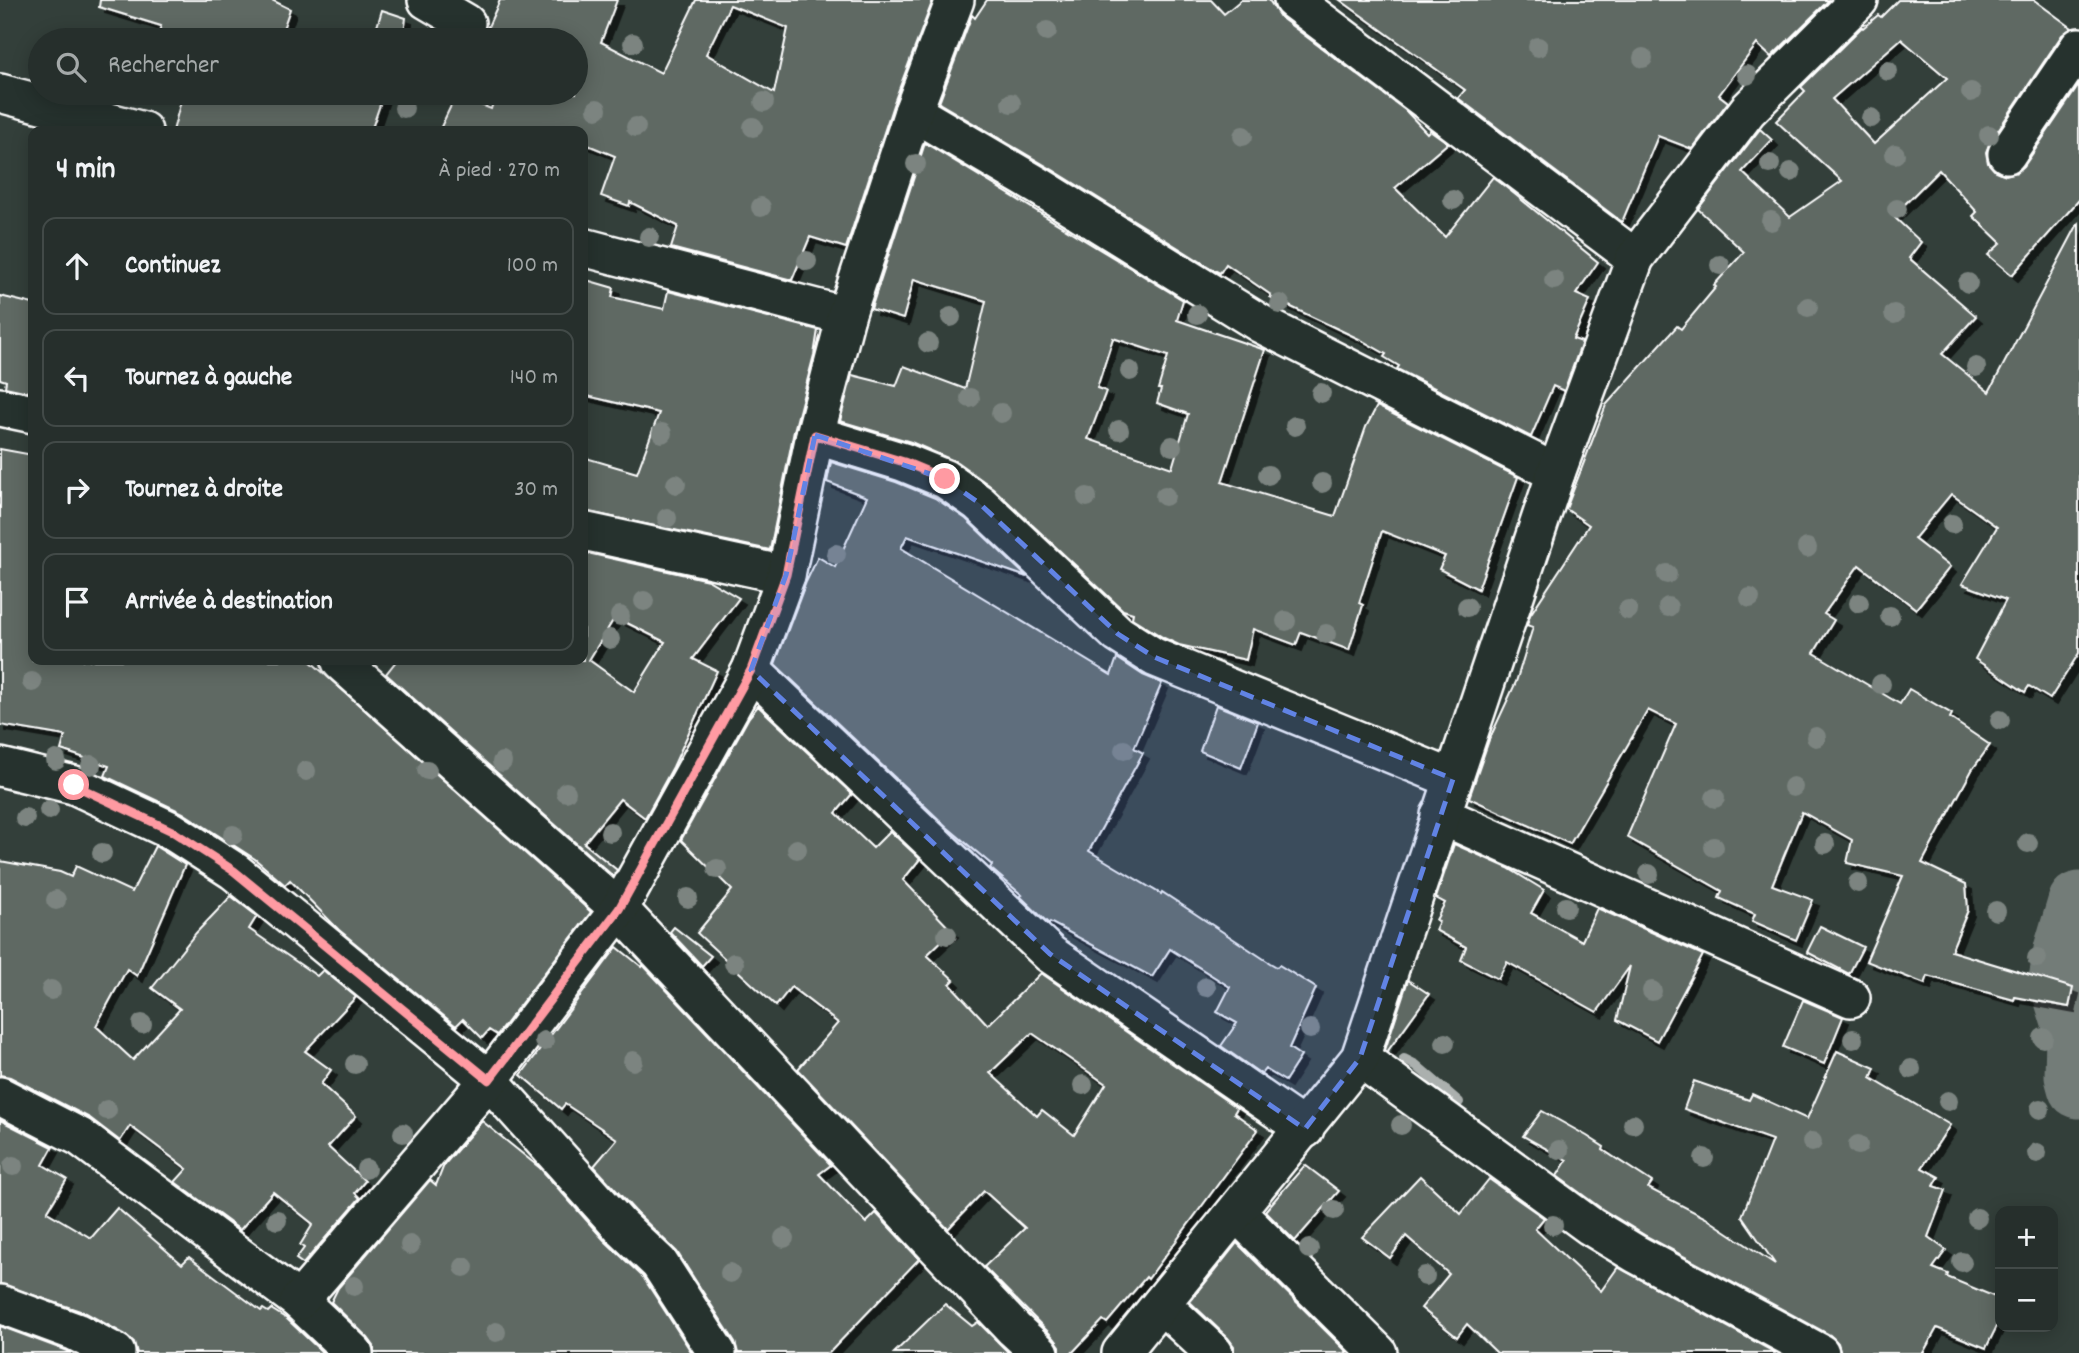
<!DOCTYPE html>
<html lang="fr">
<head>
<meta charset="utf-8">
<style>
	body { margin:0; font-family:Dekko,sans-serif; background:#323b38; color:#f1f3f6 }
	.controls { position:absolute; right:21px; bottom:21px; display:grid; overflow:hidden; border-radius:14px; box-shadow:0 4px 18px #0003 }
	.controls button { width:63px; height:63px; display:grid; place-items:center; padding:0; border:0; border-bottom:2px solid #424a48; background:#262f2c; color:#f1f3f6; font:35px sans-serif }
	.stop { position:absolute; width:21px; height:21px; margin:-16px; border:5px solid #ff9aa2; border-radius:50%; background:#fff }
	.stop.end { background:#ff9aa2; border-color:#fff; box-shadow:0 2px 7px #0008 }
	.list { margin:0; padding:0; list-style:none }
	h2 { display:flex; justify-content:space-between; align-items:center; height:91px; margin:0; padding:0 28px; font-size:30px }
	h2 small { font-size:23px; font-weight:400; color:#a4a9a9 }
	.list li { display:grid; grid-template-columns:46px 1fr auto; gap:21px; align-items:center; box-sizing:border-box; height:98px; margin:0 14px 14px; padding:0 14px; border:2px solid #424a48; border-radius:14px }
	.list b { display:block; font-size:26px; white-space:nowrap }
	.list em { font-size:23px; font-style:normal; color:#a4a9a9 }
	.icon { flex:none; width:38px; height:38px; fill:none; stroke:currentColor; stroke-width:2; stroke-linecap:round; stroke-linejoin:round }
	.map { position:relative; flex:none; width:2079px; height:1353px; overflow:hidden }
	.search { position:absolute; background:#262f2c; box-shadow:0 4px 18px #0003; left:28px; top:28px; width:560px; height:77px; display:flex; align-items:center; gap:18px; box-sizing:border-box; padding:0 24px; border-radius:38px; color:#a4a9a9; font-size:26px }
	.panel { position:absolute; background:#262f2c; box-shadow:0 4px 18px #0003; left:28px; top:126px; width:560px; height:539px; border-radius:14px }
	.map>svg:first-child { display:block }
</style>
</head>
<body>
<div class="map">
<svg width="2079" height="1353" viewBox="0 0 2079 1353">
	<defs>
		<filter id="shadow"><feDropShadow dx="6" dy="6" stdDeviation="0" flood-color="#0009"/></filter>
	</defs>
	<rect width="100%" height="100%" fill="#333f3a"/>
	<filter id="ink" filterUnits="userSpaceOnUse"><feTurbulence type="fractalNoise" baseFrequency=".0143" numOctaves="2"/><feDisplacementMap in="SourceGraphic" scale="14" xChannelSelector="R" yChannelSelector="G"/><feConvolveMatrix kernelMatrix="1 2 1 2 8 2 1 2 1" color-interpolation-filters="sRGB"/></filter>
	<g filter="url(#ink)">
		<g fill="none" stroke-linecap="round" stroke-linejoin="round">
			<g stroke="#abb0ae" stroke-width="10">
				<polyline points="884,772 930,811 970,854"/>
				<polyline points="1404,1059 1416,1065 1459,1102"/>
			</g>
			<polyline stroke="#737b78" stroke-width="63" points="2079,903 2065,950 2060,980 2077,1035 2076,1076 2079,1087"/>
		</g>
		<g fill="#5f6964" stroke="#fff" stroke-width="2" fill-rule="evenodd" filter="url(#shadow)">
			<polygon points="100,0 272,0 290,9 279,40 156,40 161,26 99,7"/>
			<path d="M500,0h117l-16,42 60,31 35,-73h237l-40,105 -47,143 -36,-11 -18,43 -121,-32 7,-22 -48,-24 -1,4 -28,-10 14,-40 -32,-13v-12h-144l17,-36 35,14 5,-16h80v-53h-94zM730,5l58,23 -14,65 -68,-39z"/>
			<polygon points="987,0 1211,0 1224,14 1241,0 1269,0 1280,17 1405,110 1427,133 1430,130 1448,143 1395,188 1445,237 1493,177 1517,196 1598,262 1576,294 1590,300 1573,339 1582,342 1564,391 1553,386 1531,437 1397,369 1399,366 1384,357 1386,354 1359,339 1270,297 1271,295 1226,264 1220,273 1214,270 1053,170 939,103 972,15 975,18"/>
			<polygon points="1340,0 1829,0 1771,57 1757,44 1719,95 1728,102 1692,149 1658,136 1622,222 1458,98 1465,90"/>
			<path d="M1898,0h136l38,28 -10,7 -72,107 -4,10 2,11 7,8 11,4 11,-3 7,-6 55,-81v115l-67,75 -24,-20 13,-12 -28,-27 4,-4 -38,-42 -46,46 28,26 -12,16 67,58 -34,38 47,38 90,-170v431l-29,46 -21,-13 -4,6 -50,-33 31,-59 -44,-16 35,-57 -46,-33 -37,45 36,28 -34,42 -57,-44 -35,49 10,6 -20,33 86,51 9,-15 43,25 -2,4 40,27 -18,25 -50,93 44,21 2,26 -17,41 122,37 -4,19 -54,-10 -1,3 -86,-24 -3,8 -59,-23 37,-85 -56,-13 5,-23 -50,-28 -30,73 41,15 -17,40 -44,-19 3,-7 -36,-16 3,-7 -95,-54 49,-113 -28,-14 -78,134 -101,-46 20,-58 27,-58 17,-55 -6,-2 3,-10 59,-90 -23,-16 40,-104 71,-79 4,3 35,-42 -2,-2 30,-33 -46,-43 62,-80 12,11 -30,32 48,45 52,-36 -66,-60 29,-30 -4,-4 61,-60 1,1 15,-13 3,2zM1901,39l46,39 -73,66 -42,-45z"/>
			<polygon points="382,10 406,18 403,40 373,40"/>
			<polygon points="183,93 384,93 371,131 173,131"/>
			<path d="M925,143l258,157 -6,20 88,30 -43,132 113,34 31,-89 11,-21 141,71 -40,112 -39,-20 6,-13 -63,-25 -23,72 4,2 -14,45 -48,-18 -5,13 -43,-16 -7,31 -67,-15 -15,-7 -32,-20 1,-5 -10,-3 -130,-122 -36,-26 -46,-20 -71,-21 12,-46 44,11 8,-20 61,23 21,-88 -72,-22 -11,40 -32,-10zM1113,338l55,18 -10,33h3l-4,14 31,11 -16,54 -84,-29 18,-48 -9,-3z"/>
			<polygon points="583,279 614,288 612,297 664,309 668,291 818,330 814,355 794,431 770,550 583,511 583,457 637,473 659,413 583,395"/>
			<polygon points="0,296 33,304 33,393 5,387 6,381 0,379"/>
			<polygon points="0,449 33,455 33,660 309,660 591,912 497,1035 489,1030 482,1038 463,1019 456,1026 339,930 290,880 285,885 255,859 183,813 105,776 109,766 61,750 65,736 0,725"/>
			<polygon points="831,462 896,482 935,498 966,519 1027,577 907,536 901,548 1111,675 1117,658 1143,675 1162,683 1134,748 1143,753 1089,851 1161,894 1162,892 1270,963 1277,967 1279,965 1316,988 1289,1048 1301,1056 1285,1081 1265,1069 1261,1074 1221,1046 1237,1023 1217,1012 1230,987 1170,949 1152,977 1050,922 1049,924 1020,896 1022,895 990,868 992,865 947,827 775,664 806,582 818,557 835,567 867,497 827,482"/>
			<path d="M583,552l125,28 31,18 -46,61 24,12 -44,96 -28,51 -25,-19 -36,44 33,27 -4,6 -227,-202 11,-14h186zM615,617l50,25 -31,50 -45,-32z"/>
			<polygon points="1216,705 1258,722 1241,768 1200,751"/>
			<path d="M758,706l94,88 -16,19 37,35 17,-17 30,28 -17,21 49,51 -25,24 27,25 -4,4 38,41 53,-52 196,135 -3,5 24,17 -110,149 -2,-2 -39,46 -4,-3 -31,33h-12v-7l-6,-8 -70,-71 41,-39 -41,-37 -36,38 -150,-160 40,-46 -47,-36 -15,19 -79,-73 35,-43 -51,-50 68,-123zM1032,1033l74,51 -32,51 -32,-25 -5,6 -47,-43z"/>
			<polygon points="1454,844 1508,868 1544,890 1531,913 1582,941 1597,908 1703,955 1657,1041 1617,1020 1630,966 1597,1012 1507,962 1498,979 1461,960 1466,947 1435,930 1439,921 1436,920 1445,903 1436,898"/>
			<polygon points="155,846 185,865 137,976 127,969 96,1026 133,1060 180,1009 152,988 196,933 231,896 257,916 249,929 317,976 323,970 356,997 305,1051 331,1070 321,1084 356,1116 328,1147 365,1181 355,1193 360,1198 303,1264 296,1259 304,1248 300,1245 313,1224 273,1192 240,1230 175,1182 187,1169 130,1126 120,1141 90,1118 10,1077 0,1075 0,861 60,872 71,877 76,866 132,892"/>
			<polygon points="1820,926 1863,947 1849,974 1807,952"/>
			<polygon points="674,927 711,956 702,966 670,932"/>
			<polygon points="617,947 642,967 643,965 831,1165 819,1174 866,1223 876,1213 919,1259 829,1353 738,1353 735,1342 677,1252 635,1211 594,1166 617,1139 565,1104 561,1109 521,1075"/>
			<polygon points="1408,980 1429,994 1387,1052 1385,1050"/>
			<polygon points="1803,1000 1843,1017 1824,1064 1783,1047"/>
			<polygon points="1837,1051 1875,1068 1871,1078 1950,1125 1922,1168 1939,1177 1934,1186 1946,1190 1928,1237 1946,1250 1933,1268 1948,1274 1947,1277 2000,1299 2000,1320 1986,1348 1937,1328 1923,1353 1841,1353 1838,1343 1830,1335 1646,1236 1602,1209 1557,1176 1567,1160 1523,1136 1542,1111 1587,1136 1604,1147 1603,1150 1652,1182 1648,1188 1706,1218 1775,1264 1742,1216 1772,1140 1684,1109 1694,1081 1749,1100 1752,1094 1807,1119"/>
			<polygon points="0,1120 53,1147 43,1165 67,1179 47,1212 91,1238 117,1208 182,1264 189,1257 261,1311 263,1309 268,1312 271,1309 287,1319 323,1353 137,1353 134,1342 126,1335 86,1313 0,1284"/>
			<polygon points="482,1121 540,1168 604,1240 643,1277 692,1353 374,1353 374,1346 368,1338 331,1302 338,1288 430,1180 436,1185 444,1165"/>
			<polygon points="1305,1165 1339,1191 1295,1241 1265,1211"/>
			<polygon points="1420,1176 1461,1214 1489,1179 1544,1218 1535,1229 1601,1291 1618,1267 1776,1353 1497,1353 1467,1324 1457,1337 1421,1308 1449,1274 1406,1236 1390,1258 1362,1237"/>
			<polygon points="1237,1243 1348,1353 1234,1353 1234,1346 1228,1338 1190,1302"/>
			<polygon points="945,1304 972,1326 978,1322 1009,1353 894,1353"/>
			<polygon points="0,1326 67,1351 71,1353 0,1353"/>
		</g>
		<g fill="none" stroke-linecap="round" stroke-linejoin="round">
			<defs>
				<g id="street">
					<polyline points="427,0 466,23"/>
					<polyline points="1293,0 1635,258"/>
					<polyline points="0,93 143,131"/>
					<polyline points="913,112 1042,188 1261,324 1556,473"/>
					<polyline points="2007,154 2079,47"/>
					<polyline points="583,247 846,316"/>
					<polyline points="0,407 33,414"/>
					<polyline points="815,435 903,462 945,479 979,503 1118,634 1154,657 1453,779"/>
					<polyline points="583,531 786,575"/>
					<polyline points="341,662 619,909 1014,1329 1040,1353"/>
					<polyline points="751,670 1050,954 1305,1129"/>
					<polyline points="0,767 74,785 172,831 234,871 297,922 489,1080 620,1226 659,1263 717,1353"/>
					<polyline points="1440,815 1851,998"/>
					<polyline points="1360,1058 1590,1226 1636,1254 1820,1353"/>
					<polyline points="0,1096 80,1137 299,1301 354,1353"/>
					<polyline points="1236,1212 1378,1353"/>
					<polyline points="299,1301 489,1080 619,909 751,670 786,575 815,435 846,316 913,112 955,0"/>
					<polyline points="0,1304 76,1332 116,1353"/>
					<polyline points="1161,1304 1214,1353"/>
					<polyline points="1121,1353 1360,1058 1556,473 1635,258 1748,110 1859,0"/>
				</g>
			</defs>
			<use href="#street" stroke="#fff" stroke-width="42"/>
			<use href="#street" stroke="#26332d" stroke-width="37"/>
		</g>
		<g fill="#7c8480">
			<circle cx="1047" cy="31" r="10"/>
			<circle cx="633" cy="43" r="10"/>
			<circle cx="1538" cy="47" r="10"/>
			<circle cx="1643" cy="58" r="10"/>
			<circle cx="1888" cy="71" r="10"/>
			<circle cx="1747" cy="75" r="10"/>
			<circle cx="1971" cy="92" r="10"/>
			<circle cx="764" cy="102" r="10"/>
			<circle cx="1011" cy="103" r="10"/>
			<circle cx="404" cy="108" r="10"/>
			<circle cx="597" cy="109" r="10"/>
			<circle cx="1871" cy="118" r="10"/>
			<circle cx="636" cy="127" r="10"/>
			<circle cx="753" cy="127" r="10"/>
			<circle cx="1989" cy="135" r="10"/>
			<circle cx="1243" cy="136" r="10"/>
			<circle cx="1895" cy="154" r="10"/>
			<circle cx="916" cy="164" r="10"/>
			<circle cx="1770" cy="164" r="10"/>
			<circle cx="1791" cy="172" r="10"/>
			<circle cx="1453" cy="200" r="10"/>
			<circle cx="761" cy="207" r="10"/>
			<circle cx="1897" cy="209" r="10"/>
			<circle cx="1771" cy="221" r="10"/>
			<circle cx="649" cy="237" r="10"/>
			<circle cx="807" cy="261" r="10"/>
			<circle cx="1720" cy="265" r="10"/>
			<circle cx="1554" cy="280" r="10"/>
			<circle cx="1968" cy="283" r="10"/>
			<circle cx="1280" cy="304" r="10"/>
			<circle cx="1808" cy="307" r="10"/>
			<circle cx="1197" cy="314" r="10"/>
			<circle cx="1894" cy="314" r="10"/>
			<circle cx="951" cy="317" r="10"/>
			<circle cx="928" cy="343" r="10"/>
			<circle cx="1976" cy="367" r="10"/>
			<circle cx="1130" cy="371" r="10"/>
			<circle cx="1321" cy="393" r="10"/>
			<circle cx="970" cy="398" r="10"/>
			<circle cx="1001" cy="413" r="10"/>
			<circle cx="1295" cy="426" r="10"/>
			<circle cx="1119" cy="430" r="10"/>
			<circle cx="662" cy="433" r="10"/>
			<circle cx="1172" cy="446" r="10"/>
			<circle cx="1268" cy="475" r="10"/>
			<circle cx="1322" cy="483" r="10"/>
			<circle cx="676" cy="484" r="10"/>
			<circle cx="1165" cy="496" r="10"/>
			<circle cx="1087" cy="497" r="10"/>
			<circle cx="667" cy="518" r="10"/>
			<circle cx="1952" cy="524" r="10"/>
			<circle cx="1807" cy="548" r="10"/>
			<circle cx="836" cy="554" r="10"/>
			<circle cx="1667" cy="574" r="10"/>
			<circle cx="1750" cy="598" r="10"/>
			<circle cx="644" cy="601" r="10"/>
			<circle cx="1859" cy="603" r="10"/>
			<circle cx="1467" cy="607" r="10"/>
			<circle cx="1668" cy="607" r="10"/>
			<circle cx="1628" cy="610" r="10"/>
			<circle cx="620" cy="616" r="10"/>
			<circle cx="1890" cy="616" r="10"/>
			<circle cx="1286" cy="621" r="10"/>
			<circle cx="1326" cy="634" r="10"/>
			<circle cx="610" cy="639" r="10"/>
			<circle cx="32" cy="682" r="10"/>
			<circle cx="1881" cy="684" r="10"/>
			<circle cx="2000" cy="720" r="10"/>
			<circle cx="1816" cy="737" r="10"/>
			<circle cx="1124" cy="750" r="10"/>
			<circle cx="56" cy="760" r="10"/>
			<circle cx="502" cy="762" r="10"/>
			<circle cx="91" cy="765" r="10"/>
			<circle cx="427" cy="770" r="10"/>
			<circle cx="306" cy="771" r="10"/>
			<circle cx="1793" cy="787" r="10"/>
			<circle cx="566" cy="792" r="10"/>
			<circle cx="1715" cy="798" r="10"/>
			<circle cx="49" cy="810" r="10"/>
			<circle cx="25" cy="818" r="10"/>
			<circle cx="610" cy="832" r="10"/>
			<circle cx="233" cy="835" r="10"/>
			<circle cx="2028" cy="843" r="10"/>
			<circle cx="1825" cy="844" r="10"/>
			<circle cx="1714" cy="847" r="10"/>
			<circle cx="797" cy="849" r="10"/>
			<circle cx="102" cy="853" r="10"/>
			<circle cx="717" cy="869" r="10"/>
			<circle cx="1649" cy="874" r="10"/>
			<circle cx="1858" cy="883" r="10"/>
			<circle cx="688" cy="898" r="10"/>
			<circle cx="56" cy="900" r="10"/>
			<circle cx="1566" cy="907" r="10"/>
			<circle cx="1996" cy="911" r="10"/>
			<circle cx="947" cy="935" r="10"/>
			<circle cx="2037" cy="958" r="10"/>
			<circle cx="734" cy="963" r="10"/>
			<circle cx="1206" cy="987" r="10"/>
			<circle cx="51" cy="990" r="10"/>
			<circle cx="1652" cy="991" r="10"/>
			<circle cx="142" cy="1024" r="10"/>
			<circle cx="1310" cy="1029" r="10"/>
			<circle cx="2043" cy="1038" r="10"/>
			<circle cx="1853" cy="1039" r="10"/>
			<circle cx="544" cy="1041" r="10"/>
			<circle cx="1445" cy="1043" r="10"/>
			<circle cx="633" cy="1061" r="10"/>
			<circle cx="355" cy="1064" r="10"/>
			<circle cx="1911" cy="1069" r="10"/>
			<circle cx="1083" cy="1085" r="10"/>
			<circle cx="1948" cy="1101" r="10"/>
			<circle cx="2040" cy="1109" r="10"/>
			<circle cx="107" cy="1110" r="10"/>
			<circle cx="1633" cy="1124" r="10"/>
			<circle cx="1401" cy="1125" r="10"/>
			<circle cx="403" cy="1133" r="10"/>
			<circle cx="1812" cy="1142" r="10"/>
			<circle cx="1858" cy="1145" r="10"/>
			<circle cx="1559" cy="1150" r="10"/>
			<circle cx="2037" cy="1153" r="10"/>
			<circle cx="1704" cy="1158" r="10"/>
			<circle cx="13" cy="1166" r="10"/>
			<circle cx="366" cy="1169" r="10"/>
			<circle cx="1334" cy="1210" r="10"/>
			<circle cx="1977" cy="1218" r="10"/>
			<circle cx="277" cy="1220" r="10"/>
			<circle cx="1553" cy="1225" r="10"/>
			<circle cx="784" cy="1238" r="10"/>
			<circle cx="410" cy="1245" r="10"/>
			<circle cx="1309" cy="1249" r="10"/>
			<circle cx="1962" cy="1262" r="10"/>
			<circle cx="464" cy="1267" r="10"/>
			<circle cx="730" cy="1273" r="10"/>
			<circle cx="1425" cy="1276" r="10"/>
			<circle cx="354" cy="1286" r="10"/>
			<circle cx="496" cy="1332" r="10"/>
		</g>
	</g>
	<g fill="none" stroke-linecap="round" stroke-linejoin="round" filter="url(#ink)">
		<polyline stroke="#ff9aa2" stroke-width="9" points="74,785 172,831 234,871 489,1080 619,909 751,670 786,575 815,435 904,462 945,479"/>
	</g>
	<path fill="#6183e4" fill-opacity="0.2" stroke="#6183e4" stroke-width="5" stroke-dasharray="14 9" stroke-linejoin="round" d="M815,435l130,44 34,24 139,131 36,23 299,122 -93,279 -55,71 -255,-175 -299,-284 35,-95z"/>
</svg>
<div class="controls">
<button>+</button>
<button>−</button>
</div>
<div class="stop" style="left:74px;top:785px"></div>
<div class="stop end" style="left:945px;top:479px"></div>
<div class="search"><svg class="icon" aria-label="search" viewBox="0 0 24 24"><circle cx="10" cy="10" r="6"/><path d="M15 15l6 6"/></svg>Rechercher</div>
<section class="panel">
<h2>4 min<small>À pied · 270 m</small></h2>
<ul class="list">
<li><svg class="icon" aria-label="ahead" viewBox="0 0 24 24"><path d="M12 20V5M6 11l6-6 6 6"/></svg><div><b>Continuez</b></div><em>100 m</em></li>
<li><svg class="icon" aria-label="left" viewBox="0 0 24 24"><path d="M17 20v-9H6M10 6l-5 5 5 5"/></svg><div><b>Tournez à gauche</b></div><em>140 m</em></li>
<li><svg class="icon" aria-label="right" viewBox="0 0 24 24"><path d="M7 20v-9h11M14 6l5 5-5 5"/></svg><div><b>Tournez à droite</b></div><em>30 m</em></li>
<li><svg class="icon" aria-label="arrive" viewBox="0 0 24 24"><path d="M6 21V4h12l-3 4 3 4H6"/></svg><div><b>Arrivée à destination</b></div></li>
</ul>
</section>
</div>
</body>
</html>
